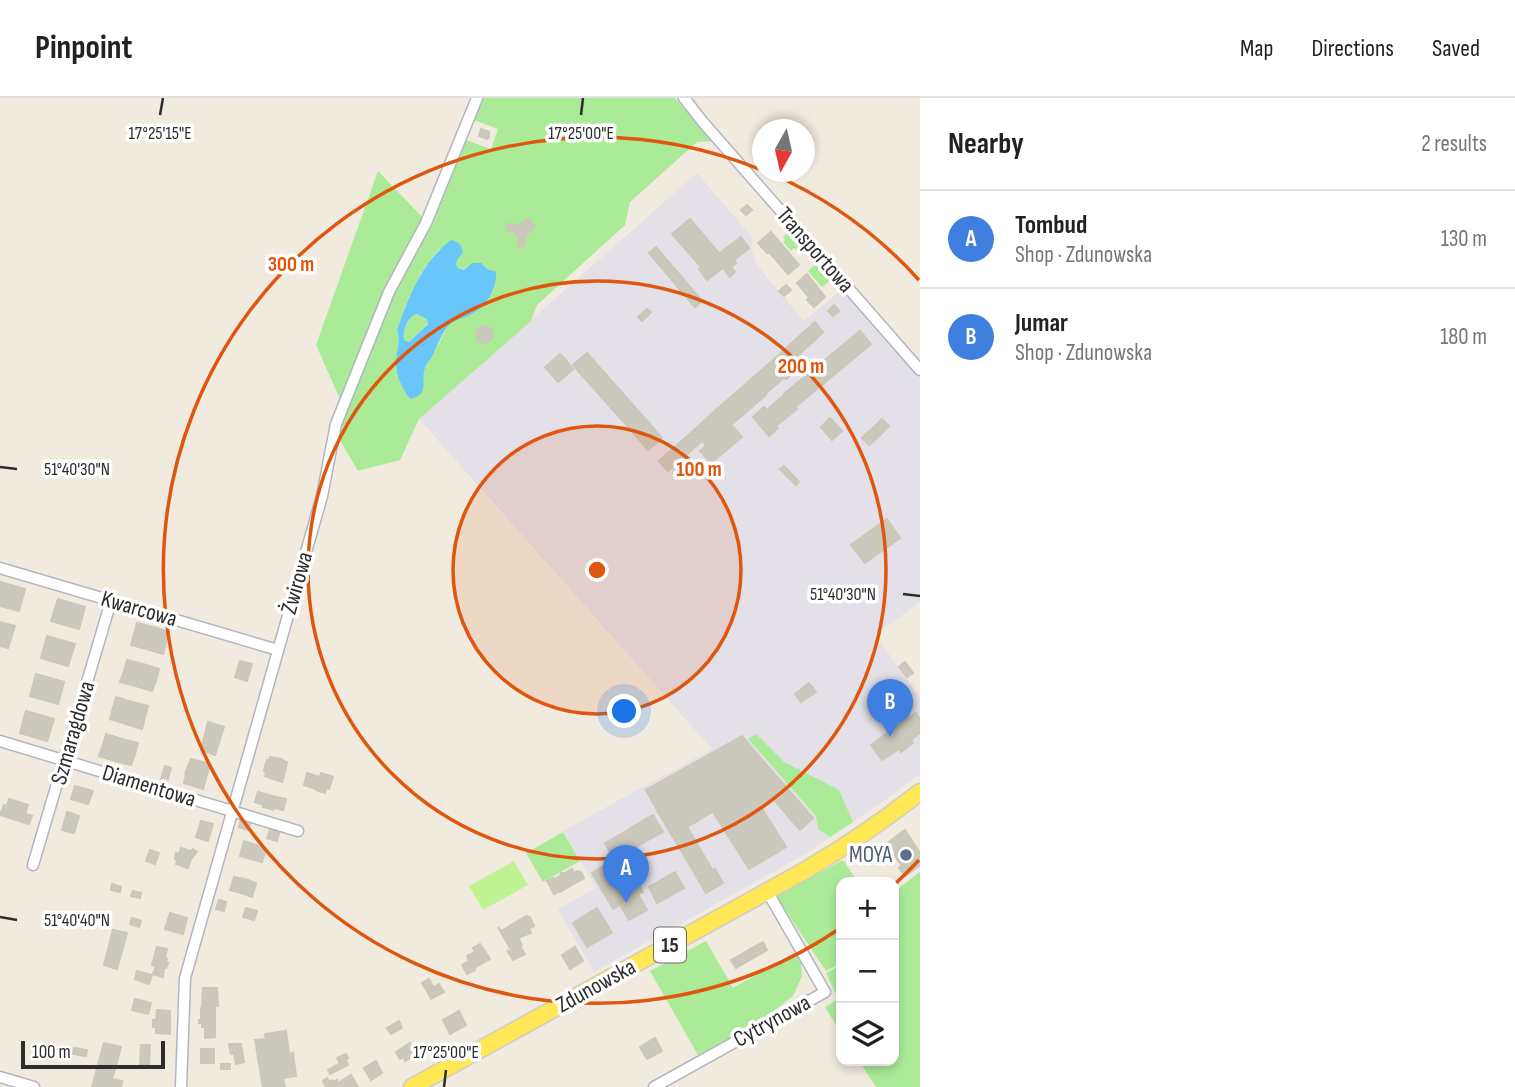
<!DOCTYPE html>
<html lang="en">
<head>
<meta charset="utf-8">
<style>
	body { margin:0; font-family:"Sofia Sans Condensed",sans-serif; background:#f2f2f2; color:#222 }
	.controls { position:absolute; right:21px; bottom:21px; display:grid; overflow:hidden; border-radius:14px; box-shadow:0 4px 10px #0003 }
	.controls button { width:63px; height:63px; display:grid; place-items:center; padding:0; border:0; border-bottom:2px solid #e0e0e0; background:#fff; color:#222; font:35px sans-serif }
	.compass { position:absolute; left:752px; top:21px; width:63px; height:63px; border-radius:50%; background:#fff; box-shadow:0 4px 10px #0003; rotate:188deg }
	.scale { position:absolute; left:21px; bottom:18px; width:144px; box-sizing:border-box; padding-left:7px; border:4px solid #2d2d2d; border-top:0; font-size:19px; line-height:24px; white-space:nowrap; color:#2d2d2d; -webkit-text-stroke:5px #fff; paint-order:stroke }
	.you { position:absolute; left:625px; top:614px; width:24px; height:24px; margin:-18px; border:5px solid #fff; border-radius:50%; background:#1a73e8; box-shadow:0 0 0 10px #1a73e833 }
	.badge { display:grid; place-items:center; width:46px; height:46px; border-radius:50%; background:#b45309; color:#fff; font-size:23px; font-weight:700 }
	.pin { position:absolute; translate:-50% -58px; filter:drop-shadow(0 2px 4px #0008) }
	.pin::after { content:''; position:absolute; top:37px; width:24px; height:21px; background:inherit; clip-path:polygon(0 0,100% 0,50% 100%) }
	.list { margin:0; padding:0; list-style:none }
	h2 { display:flex; justify-content:space-between; align-items:center; height:91px; margin:0; padding:0 28px; font-size:30px }
	h2 small { font-size:23px; font-weight:400; color:#767676 }
	.list li { display:grid; grid-template-columns:46px 1fr auto; gap:21px; align-items:center; box-sizing:border-box; height:98px; padding:0 28px; border-top:2px solid #e0e0e0 }
	.list b { display:block; font-size:26px; white-space:nowrap }
	.list p { margin:0; font-size:23px; white-space:nowrap; color:#767676 }
	.list em { font-size:23px; font-style:normal; color:#767676 }
	.icon { flex:none; width:38px; height:38px; fill:none; stroke:currentColor; stroke-width:2; stroke-linecap:round; stroke-linejoin:round }
	.map { position:relative; flex:none; width:920px; height:989px; overflow:hidden }
	header { display:flex; align-items:center; gap:42px; box-sizing:border-box; height:98px; padding:0 35px; background:#fff; border-bottom:2px solid #e0e0e0 }
	header strong { font-size:33px }
	nav { display:flex; gap:38px; margin-inline-start:auto; font-size:24px }
	main { display:flex }
	aside { flex:1; background:#fff }
	.map>svg:first-child { display:block }
</style>
</head>
<body>
<header>
<strong>Pinpoint</strong>
<nav><a>Map</a><a>Directions</a><a>Saved</a></nav>
</header>
<main>
<div class="map">
<svg width="920" height="989" viewBox="0 0 920 989">
	<rect width="100%" height="100%" fill="#f0eadf"/>
	<polygon fill="#e3e0e8" points="697,75 752,139 751,150 756,166 804,223 844,190 920,277 920,504 875,537 920,599 920,676 891,698 805,756 594,874 558,811 596,790 563,733 712,651 419,321"/>
	<g fill="#abeb97" fill-rule="evenodd">
		<path d="M482,0h193l37,43 -15,1 -67,60 -5,23 -88,80 -6,16 -112,98 -19,41 -42,11 -21,-36 47,-121 48,-89 34,-85 25,9 7,-20 -24,-9zM462,149l1,6 -6,7 -1,5 2,3 6,2 3,-4 27,23 -18,23 -25,10 -4,5 -15,30 -7,9 -15,33 -6,-9 -8,-23v-6l4,-25 -3,-6 10,-28 14,-29 18,-24z"/>
		<polygon points="378,73 424,121 386,194 340,301 316,247"/>
		<polygon points="789,133 802,148 797,153 794,150 791,153 783,144 785,142 783,139"/>
		<polygon points="817,165 831,182 822,189 808,173"/>
		<path d="M417,216l10,5 1,4 -19,19 -5,-2c-1,-10 2,-24 13,-26z"/>
		<polygon points="756,636 784,664 839,692 853,724 830,739 818,731 816,718 748,641"/>
		<polygon points="563,734 580,763 543,784 526,755"/>
		<polygon points="843,762 858,784 841,784 841,865 826,873 776,798"/>
		<polygon points="920,774 920,989 876,989 859,963 894,963 894,794"/>
		<polygon points="706,843 733,890 798,853 800,856 802,878 793,898 765,920 698,957 650,873"/>
		<polygon points="841,867 841,935 825,909 838,901 826,875"/>
	</g>
	<polygon fill="#c0f392" points="514,763 528,787 483,812 469,788"/>
	<path fill="#69c6fb" fill-rule="evenodd" d="M451,142c7,2 11,4 12,13l-6,7 -1,5 2,3 6,2 8,-7h9l6,6 9,3c1,18 -11,37 -28,44 -9,4 -17,4 -23,14 -5,8 -8,16 -12,25 -2,5 -7,8 -8,13 -5,13 6,26 -15,31 -8,-10 -15,-26 -14,-39 1,-11 5,-20 1,-30 12,-34 24,-67 54,-90zM417,216l10,5 1,5 -19,18 -5,-2c-1,-10 2,-23 13,-26z"/>
	<g fill="#cbc8bd" stroke="#ccc7b8" stroke-width="2">
		<polygon points="481,31 489,34 489,40 487,41 479,38"/>
		<polygon points="747,107 752,112 746,117 741,112"/>
		<polygon points="528,120 535,129 526,136 524,148 518,148 519,140 513,133 506,132 507,126 519,127"/>
		<polygon points="690,121 735,174 730,179 723,170 707,182 699,171 701,169 672,136"/>
		<polygon points="771,134 799,167 788,176 769,154 767,155 758,145"/>
		<polygon points="741,139 749,150 734,162 736,165 731,169 720,155"/>
		<polygon points="656,149 684,182 677,188 649,155"/>
		<polygon points="807,176 825,199 814,209 807,202 809,200 808,198 797,185"/>
		<polygon points="684,182 702,203 695,209 677,188"/>
		<polygon points="786,187 791,192 784,198 779,193"/>
		<polygon points="834,207 839,213 833,218 828,213"/>
		<polygon points="647,211 651,214 642,223 638,219"/>
		<polygon points="815,224 823,234 814,243 805,233"/>
		<polygon points="483,228 491,231 493,239 486,245 478,243 476,233"/>
		<polygon points="805,233 814,243 780,273 771,264"/>
		<polygon points="860,233 871,246 795,309 784,296"/>
		<polygon points="587,255 648,324 636,338 573,267"/>
		<polygon points="560,256 565,261 550,275 545,269"/>
		<polygon points="799,256 806,264 786,281 780,273"/>
		<polygon points="565,261 573,271 558,284 550,275"/>
		<polygon points="771,264 785,279 765,296 766,297 731,327 717,311"/>
		<polygon points="785,296 797,311 777,327 776,328 778,330 769,338 753,319 764,309 767,312"/>
		<polygon points="717,311 731,327 707,348 693,333"/>
		<polygon points="830,320 842,333 832,342 821,329"/>
		<polygon points="882,321 889,328 880,337 873,330"/>
		<polygon points="648,324 662,340 648,352 636,338"/>
		<polygon points="731,327 742,339 711,365 700,353"/>
		<polygon points="873,330 880,337 874,343 867,335"/>
		<polygon points="693,333 702,343 668,373 659,363"/>
		<polygon points="867,335 874,343 869,347 862,340"/>
		<polygon points="784,368 799,384 796,387 780,371"/>
		<polygon points="887,421 900,440 886,450 873,431"/>
		<polygon points="873,431 886,450 865,465 851,447"/>
		<polygon points="0,484 25,491 19,513 0,508"/>
		<polygon points="58,501 85,509 79,531 51,523"/>
		<polygon points="0,524 15,528 8,550 0,548"/>
		<polygon points="137,525 153,529 150,540 134,536"/>
		<polygon points="153,529 169,534 166,545 150,540"/>
		<polygon points="134,536 150,540 147,551 131,547"/>
		<polygon points="47,538 75,546 68,568 41,560"/>
		<polygon points="150,540 166,545 163,556 147,551"/>
		<polygon points="127,562 143,566 140,577 124,573"/>
		<polygon points="240,563 252,566 247,583 235,579"/>
		<polygon points="905,564 913,575 907,579 899,569"/>
		<polygon points="143,566 159,571 156,582 140,577"/>
		<polygon points="124,573 140,577 136,588 120,584"/>
		<polygon points="36,576 64,584 58,606 30,598"/>
		<polygon points="140,577 156,582 152,593 136,588"/>
		<polygon points="809,585 816,594 801,604 795,596"/>
		<polygon points="116,599 132,604 129,615 113,610"/>
		<polygon points="132,604 148,608 145,619 129,615"/>
		<polygon points="113,610 129,615 126,626 110,621"/>
		<polygon points="26,613 54,621 47,643 20,635"/>
		<polygon points="129,615 145,619 142,631 126,626"/>
		<polygon points="916,615 920,621 920,635 911,642 913,645 906,650 893,631"/>
		<polygon points="208,624 224,629 215,657 201,652"/>
		<polygon points="893,631 906,650 901,654 899,651 882,662 871,647"/>
		<polygon points="106,636 122,641 119,652 103,647"/>
		<polygon points="742,638 758,657 658,714 646,692"/>
		<polygon points="122,641 138,645 135,656 119,652"/>
		<polygon points="103,647 119,652 115,663 99,658"/>
		<polygon points="119,652 135,656 131,667 115,663"/>
		<polygon points="758,657 813,720 800,732 757,682 762,679 751,661"/>
		<polygon points="270,659 282,661 282,662 287,664 285,674 265,668 267,662 269,663"/>
		<polygon points="191,661 210,666 203,691 184,685 186,677 185,676"/>
		<polygon points="751,661 762,679 714,706 704,688"/>
		<polygon points="165,668 171,670 166,687 160,685"/>
		<polygon points="265,668 285,674 282,684 265,678 266,674 264,673"/>
		<polygon points="307,675 320,679 316,691 304,687"/>
		<polygon points="321,675 333,679 329,691 326,690 325,695 316,692"/>
		<polygon points="757,682 774,701 762,710 747,687"/>
		<polygon points="747,687 786,749 749,771 713,714 717,711 714,706"/>
		<polygon points="75,688 93,693 88,706 71,701"/>
		<polygon points="704,688 713,703 682,720 673,705"/>
		<polygon points="258,694 272,698 268,710 263,709 264,707 255,704"/>
		<polygon points="272,698 286,701 283,712 274,710 273,712 268,710"/>
		<polygon points="9,701 28,707 25,716 32,718 29,726 0,717 4,707 7,708"/>
		<polygon points="712,703 717,711 687,729 682,720"/>
		<polygon points="673,705 713,773 698,781 658,714"/>
		<polygon points="67,714 79,718 74,735 62,732"/>
		<polygon points="653,717 663,734 655,738 646,721"/>
		<polygon points="241,721 251,723 248,732 239,729"/>
		<polygon points="646,721 655,738 625,755 616,739"/>
		<polygon points="201,723 213,726 208,743 196,739"/>
		<polygon points="271,729 280,732 277,743 267,740"/>
		<polygon points="905,732 920,755 902,768 886,746"/>
		<polygon points="616,739 625,755 614,762 605,745"/>
		<polygon points="244,743 255,747 251,761 240,758"/>
		<polygon points="255,747 266,750 262,764 251,761"/>
		<polygon points="181,750 191,753 193,751 197,754 191,761 188,770 176,766 178,762 175,761 176,755 179,756"/>
		<polygon points="150,752 159,755 155,766 146,763"/>
		<polygon points="630,752 639,766 633,769 625,755"/>
		<polygon points="625,755 633,769 630,771 638,785 608,802 592,775"/>
		<polygon points="920,755 920,767 905,778 899,770"/>
		<polygon points="572,771 574,775 577,773 581,774 584,780 560,794 553,782 560,778 561,775 565,775"/>
		<polygon points="715,771 723,785 706,795 698,781"/>
		<polygon points="675,774 684,790 657,805 649,789"/>
		<polygon points="234,779 245,781 241,795 230,792"/>
		<polygon points="553,780 559,793 554,796 547,783"/>
		<polygon points="245,781 256,785 252,799 241,795"/>
		<polygon points="638,785 643,794 638,796 647,812 629,822 620,807 613,811 608,802"/>
		<polygon points="112,786 121,789 120,794 111,792"/>
		<polygon points="133,793 141,795 140,800 131,798"/>
		<polygon points="219,802 226,804 224,813 216,811"/>
		<polygon points="246,810 257,813 254,822 243,819"/>
		<polygon points="597,810 612,835 587,849 573,825"/>
		<polygon points="170,815 187,820 183,836 165,831"/>
		<polygon points="526,818 530,819 534,828 529,831 531,835 520,839 519,842 522,847 520,848 525,856 513,862 507,852 509,854 511,852 498,829 501,833"/>
		<polygon points="132,820 141,823 139,829 130,826"/>
		<polygon points="113,832 127,835 117,871 104,867"/>
		<polygon points="763,844 767,852 755,859 750,851"/>
		<polygon points="480,846 490,861 474,870 475,872 467,876 462,867 469,863 467,858 475,854 473,850"/>
		<polygon points="157,849 167,851 165,860 167,861 166,865 168,865 166,870 164,870 163,879 153,876 156,868 152,867"/>
		<polygon points="575,849 583,863 570,871 562,857"/>
		<polygon points="750,851 755,859 748,863 744,855"/>
		<polygon points="744,855 748,863 736,870 731,862"/>
		<polygon points="137,873 152,877 149,886 135,881"/>
		<polygon points="429,881 433,889 427,893 422,885"/>
		<polygon points="439,886 444,894 431,901 427,893"/>
		<polygon points="203,890 217,890 218,908 202,908"/>
		<polygon points="135,901 151,905 148,916 132,912"/>
		<polygon points="201,910 215,910 215,939 205,940 205,929 202,929 202,925 199,925 199,922 201,922"/>
		<polygon points="157,912 170,913 170,936 156,935 156,929 153,929 153,922 156,922"/>
		<polygon points="459,913 466,927 450,936 443,922"/>
		<polygon points="399,923 402,930 391,936 387,930"/>
		<polygon points="286,933 289,956 293,955 296,978 283,980 285,989 263,989 255,942 266,941 265,936"/>
		<polygon points="655,940 662,953 647,961 640,949"/>
		<polygon points="104,945 121,949 110,989 92,989"/>
		<polygon points="410,945 416,956 405,963 403,959 400,961 396,954"/>
		<polygon points="229,946 241,946 244,964 236,966 234,955 231,956"/>
		<polygon points="141,947 150,947 149,968 140,967"/>
		<polygon points="74,950 87,952 86,958 73,956"/>
		<rect x="201" y="951" width="13" height="14"/>
		<polygon points="346,956 348,960 340,965 337,960"/>
		<polygon points="346,962 348,967 330,976 328,972"/>
		<polygon points="376,963 382,975 371,982 364,970"/>
		<rect x="221" y="966" width="9" height="5"/>
		<polygon points="351,977 358,989 330,989 335,986 333,984 337,982 338,985"/>
		<polygon points="327,980 329,984 332,982 335,986 326,989 323,983"/>
		<polygon points="112,981 122,983 121,989 110,989"/>
	</g>
	<g fill="none" stroke-linecap="round" stroke-linejoin="round">
		<defs>
			<g id="street">
				<polyline points="684,0 702,23 920,272"/>
				<polyline points="0,470 278,552"/>
				<polyline points="0,643 298,733"/>
				<polyline points="33,767 111,503"/>
				<polyline points="0,979 34,989"/>
				<polyline points="181,989 185,880 322,398 336,326 389,194 426,125 477,0"/>
				<polyline points="654,989 825,894 767,793"/>
			</g>
			<path id="primary" d="M412,989l392,-216c41,-24 79,-50 116,-79"/>
		</defs>
		<use href="#street" stroke="#b3b4c2" stroke-width="13"/>
		<use href="#primary" stroke="#cdcdcd" stroke-width="19"/>
		<use href="#street" stroke="#fff" stroke-width="10"/>
		<use href="#primary" stroke="#ffe755" stroke-width="16"/>
	</g>
	<path fill="none" stroke="#2d2d2d" stroke-width="2.5" d="M160,17l3,-17M581,17l2,-17M0,369l17,2M903,496l17,2M0,819l17,3M444,989l2,-17"/>
	<circle cx="597" cy="472" r="144" fill="#df570e" fill-opacity=".12"/>
	<g fill="none" stroke="#df570e" stroke-width="3.5">
		<circle cx="597" cy="472" r="144"/>
		<circle cx="597" cy="472" r="289"/>
		<path d="M919 762A433 433 0 0 1 895 786M839 831A433 433 0 1 1 759 71M770 75A433 433 0 0 1 919 182"/>
	</g>
	<circle fill="#5c6f8a" stroke="#fff" stroke-width="2.5" cx="906" cy="757" r="7"/>
	<g text-anchor="middle" dominant-baseline="central" stroke-width="7" stroke-linejoin="round" paint-order="stroke">
		<rect fill="#fff" stroke="#6c6c6c" stroke-width="2" x="654" y="829.5" width="32" height="35" rx="5"/>
		<g font-size="21" font-weight="bold" fill="#2d2d2d">
			<text x="670" y="847">15</text>
		</g>
		<g font-size="23" fill="#2d2d2d" stroke="#fff">
			<text transform="translate(815 152) rotate(49)">Transportowa</text>
			<text transform="translate(297 485) rotate(-74)">Żwirowa</text>
			<text transform="translate(139 511) rotate(16)">Kwarcowa</text>
			<text transform="translate(73 635) rotate(-74)">Szmaragdowa</text>
			<text transform="translate(149 688) rotate(17)">Diamentowa</text>
			<text transform="translate(596 888) rotate(-29)">Zdunowska</text>
			<text transform="translate(772 923) rotate(-29)">Cytrynowa</text>
		</g>
		<g font-size="23" fill="#4e5e75" stroke="#fff" text-anchor="end">
			<text x="892" y="757">MOYA</text>
		</g>
	</g>
	<g font-size="18" text-anchor="middle" fill="#2d2d2d" stroke="#fff" stroke-width="7" stroke-linejoin="round" paint-order="stroke">
		<text x="160" y="41">17°25'15"E</text>
		<text x="581" y="41">17°25'00"E</text>
		<text x="77" y="377">51°40'30"N</text>
		<text x="843" y="502">51°40'30"N</text>
		<text x="77" y="828">51°40'40"N</text>
		<text x="446" y="960">17°25'00"E</text>
	</g>
	<circle cx="597" cy="472" r="10" fill="#df570e" stroke="#fff" stroke-width="3.5"/>
	<g font-size="21" text-anchor="middle" font-weight="bold" fill="#df570e" stroke="#fff" stroke-width="7" stroke-linejoin="round" paint-order="stroke">
		<text x="291" y="173">300 m</text>
		<text x="801" y="275">200 m</text>
		<text x="699" y="378">100 m</text>
	</g>
</svg>
<div class="controls">
<button>+</button>
<button>−</button>
<button><svg class="icon" aria-label="layers" viewBox="0 0 24 24"><path d="M12 4l9 5-9 5-9-5zM3 14l9 5 9-5"/></svg></button>
</div>
<svg class="compass" viewBox="-18 -18 36 36"><path d="M0-13l5 13h-10z" fill="#e53935"/><path d="M0 13l5-13h-10z" fill="#767676"/></svg>
<div class="scale">100 m</div>
<div class="you"></div>
<div class="pin badge" style="left:626px;top:805px;background:#3f7fe0">A</div>
<div class="pin badge" style="left:890px;top:639px;background:#3f7fe0">B</div>
</div>
<aside>
<h2>Nearby<small>2 results</small></h2>
<ul class="list">
<li><span class="badge" style="background:#3f7fe0">A</span><div><b>Tombud</b><p>Shop · Zdunowska</p></div><em>130 m</em></li>
<li><span class="badge" style="background:#3f7fe0">B</span><div><b>Jumar</b><p>Shop · Zdunowska</p></div><em>180 m</em></li>
</ul>
</aside>
</main>
</body>
</html>
